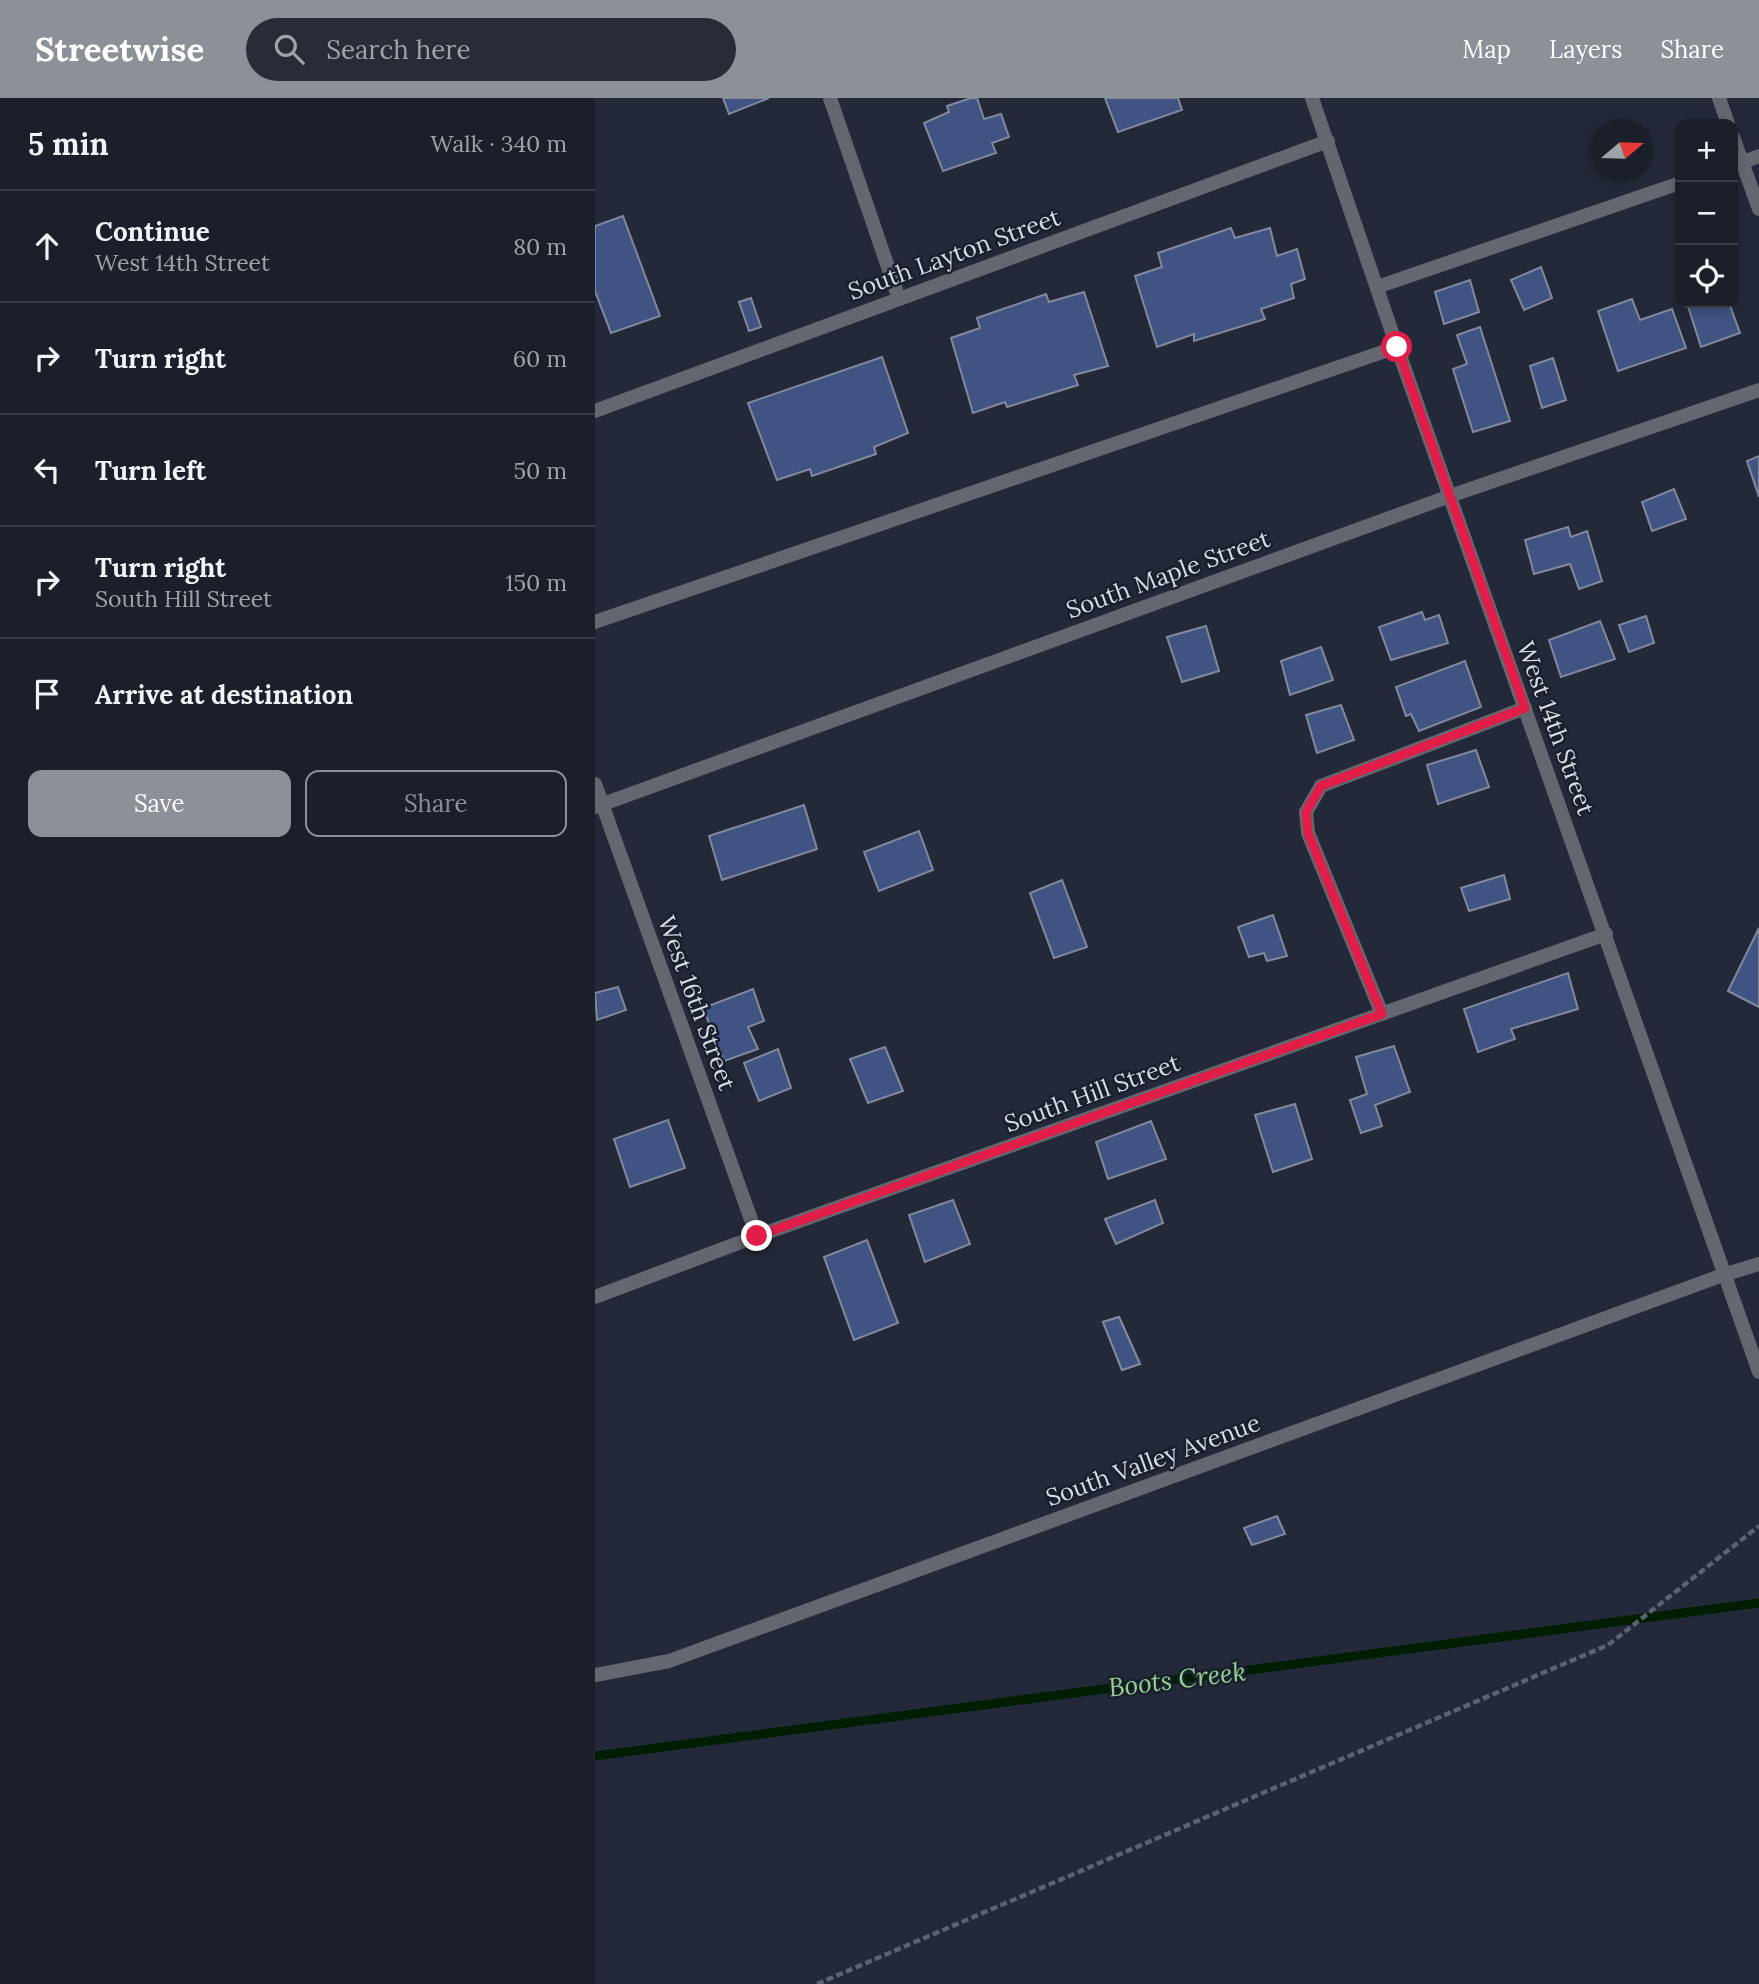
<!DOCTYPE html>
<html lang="en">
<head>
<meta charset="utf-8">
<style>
	body { margin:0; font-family:Lora,serif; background:#272c36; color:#f1f3f6 }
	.controls { position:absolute; right:21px; top:21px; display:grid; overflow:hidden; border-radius:14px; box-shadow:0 4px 10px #0003 }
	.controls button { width:63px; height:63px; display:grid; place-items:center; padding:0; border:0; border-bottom:2px solid #383d47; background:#1a1f2a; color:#f1f3f6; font:35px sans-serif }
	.compass { position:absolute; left:996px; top:21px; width:63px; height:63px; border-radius:50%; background:#1a1f2a; box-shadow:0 4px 10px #0003; rotate:71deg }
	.stop { position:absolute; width:21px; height:21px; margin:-16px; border:5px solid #e11d48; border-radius:50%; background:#fff }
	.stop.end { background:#e11d48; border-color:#fff; box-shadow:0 2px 7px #0008 }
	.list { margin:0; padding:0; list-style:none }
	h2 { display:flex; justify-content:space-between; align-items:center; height:91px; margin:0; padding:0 28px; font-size:30px }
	h2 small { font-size:23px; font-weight:400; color:#9fa2a8 }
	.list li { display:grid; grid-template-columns:46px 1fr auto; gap:21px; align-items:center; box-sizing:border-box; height:112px; padding:0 28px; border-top:2px solid #383d47 }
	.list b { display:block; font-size:26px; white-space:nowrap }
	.list p { margin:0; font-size:23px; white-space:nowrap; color:#9fa2a8 }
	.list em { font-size:23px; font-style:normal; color:#9fa2a8 }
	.actions { display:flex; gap:14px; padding:21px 28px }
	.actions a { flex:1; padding:16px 0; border:2px solid #8c9099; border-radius:14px; text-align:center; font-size:24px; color:#8c9099 }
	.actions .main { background:#8c9099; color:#fff }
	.icon { flex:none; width:38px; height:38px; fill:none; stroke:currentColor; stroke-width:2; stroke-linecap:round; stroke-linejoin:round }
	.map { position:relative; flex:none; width:1164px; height:1886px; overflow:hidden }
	header { display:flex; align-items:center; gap:42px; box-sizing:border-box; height:98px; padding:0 35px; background:#8c9099; color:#fff }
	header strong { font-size:33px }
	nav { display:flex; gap:38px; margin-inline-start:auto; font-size:24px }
	.search { width:490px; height:63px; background:#272c36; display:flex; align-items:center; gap:18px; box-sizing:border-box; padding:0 24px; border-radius:38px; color:#9fa2a8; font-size:26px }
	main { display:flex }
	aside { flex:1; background:#1a1f2a }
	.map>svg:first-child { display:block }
</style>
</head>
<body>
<header>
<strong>Streetwise</strong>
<div class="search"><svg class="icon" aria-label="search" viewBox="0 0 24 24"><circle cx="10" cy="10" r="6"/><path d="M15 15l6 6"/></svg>Search here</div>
<nav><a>Map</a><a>Layers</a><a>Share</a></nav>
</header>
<main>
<aside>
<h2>5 min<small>Walk · 340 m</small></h2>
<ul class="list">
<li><svg class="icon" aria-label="ahead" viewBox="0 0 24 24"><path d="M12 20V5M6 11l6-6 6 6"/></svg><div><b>Continue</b><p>West 14th Street</p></div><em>80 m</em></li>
<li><svg class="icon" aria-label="right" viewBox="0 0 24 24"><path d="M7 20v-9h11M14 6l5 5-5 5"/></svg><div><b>Turn right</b></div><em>60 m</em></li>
<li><svg class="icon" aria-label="left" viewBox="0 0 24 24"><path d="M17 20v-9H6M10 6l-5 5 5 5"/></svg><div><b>Turn left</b></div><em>50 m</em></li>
<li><svg class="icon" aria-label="right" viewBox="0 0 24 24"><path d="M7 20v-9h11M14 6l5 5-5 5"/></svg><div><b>Turn right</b><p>South Hill Street</p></div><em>150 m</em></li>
<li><svg class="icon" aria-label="arrive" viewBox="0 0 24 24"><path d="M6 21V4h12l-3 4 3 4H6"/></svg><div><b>Arrive at destination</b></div></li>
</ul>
<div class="actions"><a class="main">Save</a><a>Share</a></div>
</aside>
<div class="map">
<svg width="1164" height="1886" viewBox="0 0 1164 1886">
	<rect width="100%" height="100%" fill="#232938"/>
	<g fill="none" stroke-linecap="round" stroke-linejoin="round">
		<polyline stroke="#011e02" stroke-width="9" points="0,1658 1164,1505"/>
	</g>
	<g fill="#415383" stroke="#82899c" stroke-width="2">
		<polygon points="128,0 174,0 134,16"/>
		<polygon points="376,0 382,0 389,21 406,16 414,39 397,45 401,55 348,73 329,25 354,14 352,8"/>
		<polygon points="510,0 583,0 587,12 523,34"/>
		<polygon points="28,118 65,218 16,235 0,193 0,128"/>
		<polygon points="636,130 640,140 675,130 682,158 702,151 710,181 696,186 699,200 666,211 670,221 599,243 599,236 562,249 540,178 567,169 563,155"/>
		<polygon points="946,169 957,200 929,212 916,182"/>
		<polygon points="875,182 884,214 849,226 840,194"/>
		<polygon points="489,194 513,268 479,277 483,287 412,309 410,304 378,315 356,240 385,230 382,220 451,196 454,204"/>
		<polygon points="156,200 166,229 154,233 144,204"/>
		<polygon points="1037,201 1045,222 1077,211 1091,250 1023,273 1003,213"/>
		<polygon points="1092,205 1134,205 1145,235 1106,249"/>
		<polygon points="885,229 915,323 878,334 858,271 872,266 862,237"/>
		<polygon points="287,259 313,335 279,349 281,356 217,378 215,371 182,382 153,305"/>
		<polygon points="958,260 971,302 947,310 935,268"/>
		<polygon points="1164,358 1164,399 1152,363"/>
		<polygon points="1079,391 1091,421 1057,433 1047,404"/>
		<polygon points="973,429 976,439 992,433 1007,483 984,491 975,466 939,476 930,442"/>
		<polygon points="827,514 830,522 844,517 853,545 796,562 784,529"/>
		<polygon points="1051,518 1059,545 1034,554 1024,527"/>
		<polygon points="1005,523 1020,561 966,579 954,542"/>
		<polygon points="611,528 624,573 587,584 572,539"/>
		<polygon points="726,549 738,582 695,597 686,563"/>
		<polygon points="870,563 886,609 824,633 816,616 811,618 801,589"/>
		<polygon points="746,607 759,642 722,655 711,617"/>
		<polygon points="881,652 894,689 843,706 832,667"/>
		<polygon points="209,707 222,751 127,782 114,738"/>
		<polygon points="324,733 338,772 284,793 269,754"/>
		<polygon points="909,777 915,801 874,813 866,790"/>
		<polygon points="467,782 492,849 459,860 435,795"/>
		<polygon points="678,817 692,858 672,863 669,855 654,859 643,829"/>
		<polygon points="1164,830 1164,909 1133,893"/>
		<polygon points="973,875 983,911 916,931 920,941 883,954 869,911"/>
		<polygon points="23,889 31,912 2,922 0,895"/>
		<polygon points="158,891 169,923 153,929 163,951 129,963 108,910"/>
		<polygon points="799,948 815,994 780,1007 787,1028 766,1035 755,1002 772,996 761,959"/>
		<polygon points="290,949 308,993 273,1005 255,961"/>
		<polygon points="183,951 196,990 164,1003 149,965"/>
		<polygon points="700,1006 717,1061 678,1074 660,1017"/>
		<polygon points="73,1022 90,1070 35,1089 19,1041"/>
		<polygon points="556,1023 571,1061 513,1081 501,1044"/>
		<polygon points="358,1102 375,1146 330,1164 314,1117"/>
		<polygon points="560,1102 568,1125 521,1146 510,1121"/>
		<polygon points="272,1142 303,1225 259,1242 229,1159"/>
		<polygon points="524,1219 545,1266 527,1272 508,1224"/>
		<polygon points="524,1219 545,1266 527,1272 508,1224"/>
		<polygon points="682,1418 690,1436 657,1447 649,1430"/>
	</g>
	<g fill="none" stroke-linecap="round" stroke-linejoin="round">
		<polyline stroke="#5c626f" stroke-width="4.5" stroke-dasharray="7 3.5" stroke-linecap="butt" points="222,1886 1013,1547 1164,1428"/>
		<g stroke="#64676f" stroke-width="14">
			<polyline points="1138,68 1164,58"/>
			<polyline points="782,189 1085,85"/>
			<polyline points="0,524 802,249"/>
			<polyline points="787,916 713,735 711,714 726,688 930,610"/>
			<polyline points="1128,1177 1164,1166"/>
		</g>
		<g stroke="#64676f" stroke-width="14">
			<polyline points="235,0 304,201"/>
			<polyline points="717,0 802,249 1164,1274"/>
			<polyline points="1124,0 1133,26"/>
			<polyline points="1138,39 1164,111"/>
			<polyline points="0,313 733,43"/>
			<polyline points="0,686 162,1138"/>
			<polyline points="0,709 855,398 1164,292"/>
			<polyline points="0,1199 162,1138 1011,836"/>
			<polyline points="0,1577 74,1563 1128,1177"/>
		</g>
	</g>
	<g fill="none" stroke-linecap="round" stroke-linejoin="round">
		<polyline stroke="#e11d48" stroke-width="9" points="162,1138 787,916 713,735 711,714 726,688 930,610 802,249"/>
	</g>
	<g text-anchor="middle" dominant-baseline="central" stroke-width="5" stroke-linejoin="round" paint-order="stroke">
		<g font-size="24" fill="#d6dbe5" stroke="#1a1f2e">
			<text transform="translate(359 156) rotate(-20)">South Layton Street</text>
			<text transform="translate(573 476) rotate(-20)">South Maple Street</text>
			<text transform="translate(961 630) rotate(70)">West 14th Street</text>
			<text transform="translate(102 905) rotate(70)">West 16th Street</text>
			<text transform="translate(497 995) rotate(-20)">South Hill Street</text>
			<text transform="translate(558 1362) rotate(-20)">South Valley Avenue</text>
		</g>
		<g font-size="26" font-style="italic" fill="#93d18f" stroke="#1a1f2e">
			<text transform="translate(582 1581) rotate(-7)">Boots Creek</text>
		</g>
	</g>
</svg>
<div class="controls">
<button>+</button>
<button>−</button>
<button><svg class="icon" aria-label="locate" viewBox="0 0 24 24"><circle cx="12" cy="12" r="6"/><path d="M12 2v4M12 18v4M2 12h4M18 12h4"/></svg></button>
</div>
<svg class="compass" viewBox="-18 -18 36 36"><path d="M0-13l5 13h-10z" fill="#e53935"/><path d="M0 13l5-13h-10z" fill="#9fa2a8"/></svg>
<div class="stop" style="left:802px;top:249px"></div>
<div class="stop end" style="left:162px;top:1138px"></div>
</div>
</main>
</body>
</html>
